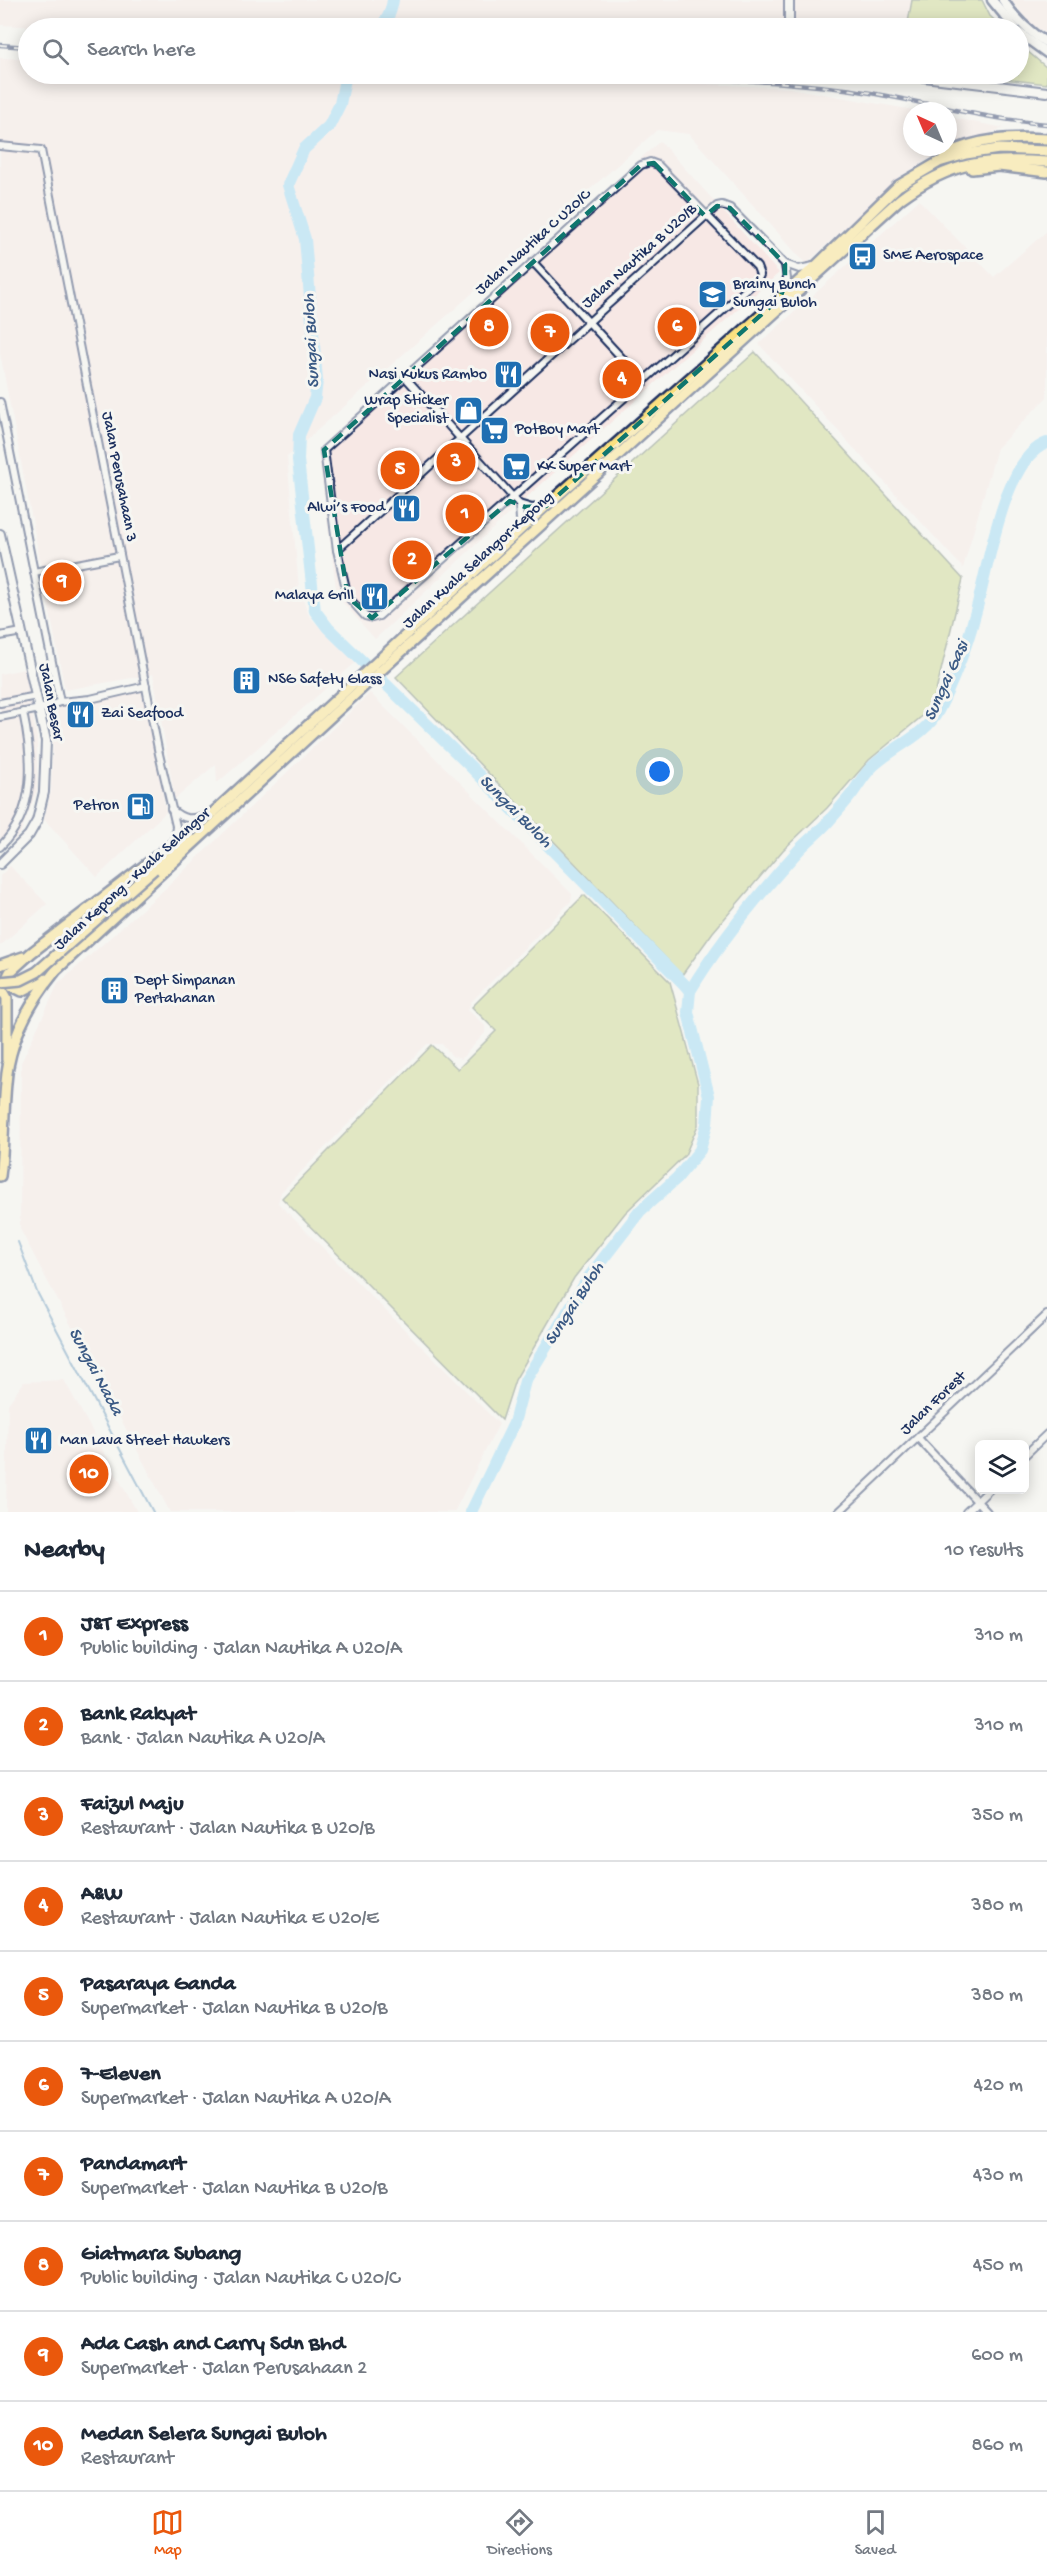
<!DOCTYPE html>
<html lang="en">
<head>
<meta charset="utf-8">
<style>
	body { margin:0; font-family:"Gochi Hand",sans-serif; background:#f6f6f7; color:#1f2937 }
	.controls { position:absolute; right:18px; bottom:18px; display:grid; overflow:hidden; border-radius:9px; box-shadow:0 3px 15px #0003 }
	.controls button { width:54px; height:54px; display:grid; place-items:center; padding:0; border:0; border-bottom:2px solid #e0e1e3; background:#fff; color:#1f2937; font:30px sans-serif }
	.compass { position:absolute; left:903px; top:102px; width:54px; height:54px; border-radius:50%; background:#fff; box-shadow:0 3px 15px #0003; rotate:316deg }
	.you { position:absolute; left:660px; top:772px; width:21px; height:21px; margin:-15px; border:4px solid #fff; border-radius:50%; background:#1a73e8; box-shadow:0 0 0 9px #1a73e833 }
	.badge { display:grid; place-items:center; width:39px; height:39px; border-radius:50%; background:#ea580c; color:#fff; font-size:20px; font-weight:700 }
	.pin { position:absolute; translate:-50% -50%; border:3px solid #fff; box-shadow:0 2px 6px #0006 }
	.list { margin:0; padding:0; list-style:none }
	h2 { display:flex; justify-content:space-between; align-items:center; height:78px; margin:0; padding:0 24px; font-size:26px }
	h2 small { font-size:20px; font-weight:400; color:#747a83 }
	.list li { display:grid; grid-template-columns:39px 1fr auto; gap:18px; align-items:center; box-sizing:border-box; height:90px; padding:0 24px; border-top:2px solid #e0e1e3 }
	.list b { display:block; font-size:22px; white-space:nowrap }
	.list p { margin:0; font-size:20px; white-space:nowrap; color:#747a83 }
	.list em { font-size:20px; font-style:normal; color:#747a83 }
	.icon { flex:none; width:33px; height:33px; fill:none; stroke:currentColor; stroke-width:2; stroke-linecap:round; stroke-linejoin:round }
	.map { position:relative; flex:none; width:1047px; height:1512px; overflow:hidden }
	.search { position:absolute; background:#fff; box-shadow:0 3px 15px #0003; left:18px; right:18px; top:18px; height:66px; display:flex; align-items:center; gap:15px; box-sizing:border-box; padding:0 21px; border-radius:33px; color:#747a83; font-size:22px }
	.sheet { height:978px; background:#fff }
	nav { display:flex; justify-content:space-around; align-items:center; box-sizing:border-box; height:84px; border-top:2px solid #e0e1e3; background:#fff; font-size:16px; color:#747a83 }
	nav a { display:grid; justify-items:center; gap:3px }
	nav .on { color:#ea580c }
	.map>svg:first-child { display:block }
</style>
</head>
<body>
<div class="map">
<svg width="1047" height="1512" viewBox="0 0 1047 1512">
	<rect width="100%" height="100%" fill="#f6f6f2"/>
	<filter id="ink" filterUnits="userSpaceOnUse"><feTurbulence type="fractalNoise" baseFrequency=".0167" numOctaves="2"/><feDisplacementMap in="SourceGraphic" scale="12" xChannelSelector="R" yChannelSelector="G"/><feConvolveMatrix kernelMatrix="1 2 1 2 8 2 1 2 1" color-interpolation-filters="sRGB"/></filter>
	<g filter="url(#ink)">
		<g fill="#f7e8e5">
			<polygon points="0,0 912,0 907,28 65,28 0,25"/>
			<polygon points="1011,0 1047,0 1047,34 1031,24"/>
			<polygon points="0,58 28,59 28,74 497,74 789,88 919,111 912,111 912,147 948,147 948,117 1004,128 947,148 900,176 806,264 689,134 657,130 287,457 299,588 309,616 355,663 217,783 216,764 175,799 153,674 65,690 0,353"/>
			<polygon points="660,141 779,273 519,504 375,639 337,596 318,449"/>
			<polygon points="919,200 994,277 1047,231 1047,397 997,448 963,568 759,344"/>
			<polygon points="25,669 37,739 37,790 20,834 0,853 0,674"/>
			<polygon points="144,690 166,812 97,877 44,819 51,792 53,739 47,709 61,704"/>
			<polygon points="370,693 572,894 571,901 471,1002 468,1010 485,1026 485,1033 461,1059 452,1056 442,1044 427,1044 281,1192 278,1203 499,1424 454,1512 170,1512 20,1229 21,1063 58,984 166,888"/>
			<polygon points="10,866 47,904 0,946 0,876"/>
			<polygon points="64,1380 137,1512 6,1512 8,1404 24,1382"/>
		</g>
		<g fill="#c8d68a" stroke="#728274" stroke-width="1.5">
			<polygon points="912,0 982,0 990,16 1003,28 907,28"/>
			<polygon points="1019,44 1047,68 1047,84 961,74 1018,74"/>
			<polygon points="755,352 963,579 932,708 869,760 827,808 783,850 713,932 682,975 396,677"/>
			<polygon points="584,895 670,982 698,1084 698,1125 685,1155 625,1213 574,1278 515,1380 502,1420 282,1198 432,1045 458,1069 496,1031 472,1007"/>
		</g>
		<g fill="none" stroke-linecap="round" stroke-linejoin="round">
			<polyline stroke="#6494ba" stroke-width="2" points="18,1242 37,1292 153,1512"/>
			<g stroke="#95d8f7" stroke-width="12">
				<path d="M377,28c11,-7 14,-16 16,-28"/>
				<polyline points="346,74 340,104 329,126 304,149 288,185 305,239 317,380 315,398 299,435 298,460 315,611 328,628 469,765 684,984 690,991 688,1012 709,1096 707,1124 700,1150 677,1178 640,1211 589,1277 525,1381 514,1423 471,1512"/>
				<path d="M690,991c30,-50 69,-97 108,-140 9,-10 20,-18 29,-28 8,-9 17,-19 24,-28 7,-9 13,-21 22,-29 20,-19 52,-30 65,-55 13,-25 29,-65 36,-93 13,-41 28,-160 73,-175"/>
			</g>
			<defs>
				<g id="minor">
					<polyline points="0,146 41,150 159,754 176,826 174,843"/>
					<polygon points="650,162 658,165 757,267 760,275 758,279 379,616 372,618 365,616 348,597 337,550 324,450 641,165"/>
					<polyline points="533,262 644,382"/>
					<polyline points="781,295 787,279 785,264"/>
					<polyline points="405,377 519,504 532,508 544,506"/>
					<polyline points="0,402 60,702"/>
					<polyline points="518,529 520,520 519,504"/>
					<polyline points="337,550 717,206 722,205 730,208 785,264 799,269 814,266"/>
					<polyline points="34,572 119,556"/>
					<polyline points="0,636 22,632"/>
					<polyline points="0,703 37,696"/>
					<polyline points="0,717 40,709 60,702 90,699 146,686"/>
					<path d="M171,809c13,12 21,11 37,5"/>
					<path d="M0,847c37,-37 33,-87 23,-135"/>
					<polyline points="918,1438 987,1512"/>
					<polyline points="1024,1456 1047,1434"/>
					<polyline points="839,1512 1047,1315"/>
					<polyline points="966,1512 989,1490"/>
				</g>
				<g id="tertiary">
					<polyline points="789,28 789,0"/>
					<polyline points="899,74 1047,92"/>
					<polyline points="0,534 46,741 44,792 37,821 29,835 0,864"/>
				</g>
				<g id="secondary">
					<polyline points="992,0 1015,28"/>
					<path d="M1003,0c11,18 26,32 44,43"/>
					<polyline points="1018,32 1047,53"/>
				</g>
				<g id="trunk">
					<path d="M944,155c34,-17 66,-18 103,-16"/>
					<polyline points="972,169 999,166 1047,172"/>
					<polyline points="154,869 193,840"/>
					<polyline points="0,965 23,957"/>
					<polyline points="10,975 12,986 22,991 45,979"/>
					<polyline points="0,986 7,998 7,1060"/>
					<polyline points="0,992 10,972 31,953 213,813 546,506 816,266 898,186 939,162 966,154 999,149 1047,151"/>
					<path d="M0,1176c4,-31 3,-62 6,-93 3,-42 24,-81 50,-113l333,-307 511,-464c51,-38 86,-41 147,-37"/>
				</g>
			</defs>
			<use href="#minor" stroke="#1b2f5e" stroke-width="10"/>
			<use href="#tertiary" stroke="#1b2f5e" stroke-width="12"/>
			<use href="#secondary" stroke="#1b2f5e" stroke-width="13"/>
			<use href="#trunk" stroke="#1b2f5e" stroke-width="14"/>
			<use href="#minor" stroke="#f6f6f2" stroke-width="6"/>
			<use href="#tertiary" stroke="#f6f6f2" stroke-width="8"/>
			<use href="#secondary" stroke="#f6f6f2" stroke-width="8"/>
			<use href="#trunk" stroke="#fbe080" stroke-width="9"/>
			<defs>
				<g id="rail">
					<polyline points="0,45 28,47"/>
					<path d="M584,74c87,4 175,4 261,15 68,9 133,30 202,35"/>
				</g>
			</defs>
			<use href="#rail" stroke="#1b2f5e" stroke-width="4.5"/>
			<use href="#rail" stroke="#f6f6f2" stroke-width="2" stroke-dasharray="7" stroke-linecap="butt"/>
			<defs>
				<polyline id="trunk-bridge" points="0,982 21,980 37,972 154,869"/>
			</defs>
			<use href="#trunk-bridge" stroke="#1b2f5e" stroke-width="14" stroke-linecap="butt"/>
			<use href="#trunk-bridge" stroke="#fbe080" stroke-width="9"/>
		</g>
	</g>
	<path d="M0 0H1047V1512H0ZM654,163l51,53 12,-10 13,2 55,56v21l-5,13 -234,208 -21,1 -15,-6 -138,117 -24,-21 -24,-147 317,-285z" fill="#f6f6f2" fill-opacity=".55" fill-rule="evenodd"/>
	<path fill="none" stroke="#0f766e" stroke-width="4.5" stroke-dasharray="12 8" stroke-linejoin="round" d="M654,163l51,53 12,-10 13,2 55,56v21l-5,13 -234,208 -21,1 -15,-6 -138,117 -24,-21 -24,-147 317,-285z"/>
	<defs>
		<symbol id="bus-square" viewBox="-11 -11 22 22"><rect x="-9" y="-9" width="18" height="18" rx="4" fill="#1f6fb2" stroke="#f6f6f2"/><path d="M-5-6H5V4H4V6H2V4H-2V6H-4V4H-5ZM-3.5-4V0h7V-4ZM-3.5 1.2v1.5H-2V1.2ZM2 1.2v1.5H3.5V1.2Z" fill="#fff"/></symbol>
		<symbol id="school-square" viewBox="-11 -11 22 22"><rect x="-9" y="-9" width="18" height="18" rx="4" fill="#1f6fb2" stroke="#f6f6f2"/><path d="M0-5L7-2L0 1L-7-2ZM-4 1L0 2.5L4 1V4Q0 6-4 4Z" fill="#fff"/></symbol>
		<symbol id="restaurant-square" viewBox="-11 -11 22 22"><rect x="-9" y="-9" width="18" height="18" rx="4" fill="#1f6fb2" stroke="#f6f6f2"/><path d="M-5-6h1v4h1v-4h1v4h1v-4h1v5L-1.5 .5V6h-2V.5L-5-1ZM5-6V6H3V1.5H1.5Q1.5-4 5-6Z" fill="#fff"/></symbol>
		<symbol id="shop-square" viewBox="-11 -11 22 22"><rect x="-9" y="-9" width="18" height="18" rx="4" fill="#1f6fb2" stroke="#f6f6f2"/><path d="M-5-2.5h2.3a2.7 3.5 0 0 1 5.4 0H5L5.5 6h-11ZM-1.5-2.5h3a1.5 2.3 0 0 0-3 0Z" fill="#fff"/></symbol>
		<symbol id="supermarket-square" viewBox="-11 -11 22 22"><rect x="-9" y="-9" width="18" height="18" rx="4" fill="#1f6fb2" stroke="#f6f6f2"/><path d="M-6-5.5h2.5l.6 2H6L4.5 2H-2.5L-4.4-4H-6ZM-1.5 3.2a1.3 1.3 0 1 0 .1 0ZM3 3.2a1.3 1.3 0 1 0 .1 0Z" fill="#fff"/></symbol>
		<symbol id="building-square" viewBox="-11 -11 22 22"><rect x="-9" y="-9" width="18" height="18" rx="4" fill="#1f6fb2" stroke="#f6f6f2"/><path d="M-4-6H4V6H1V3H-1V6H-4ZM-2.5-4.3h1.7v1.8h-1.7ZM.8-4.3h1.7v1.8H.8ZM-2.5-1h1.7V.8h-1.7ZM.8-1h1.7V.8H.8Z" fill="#fff"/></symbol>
		<symbol id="fuel-square" viewBox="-11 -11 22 22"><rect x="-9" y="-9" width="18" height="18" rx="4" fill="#1f6fb2" stroke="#f6f6f2"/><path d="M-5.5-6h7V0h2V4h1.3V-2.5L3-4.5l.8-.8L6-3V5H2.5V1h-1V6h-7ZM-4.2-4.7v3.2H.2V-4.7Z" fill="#fff"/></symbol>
	</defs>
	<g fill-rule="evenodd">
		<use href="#bus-square" x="846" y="240" width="33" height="33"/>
		<use href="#school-square" x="696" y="278" width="33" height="33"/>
		<use href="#restaurant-square" x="492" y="358" width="33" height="33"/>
		<use href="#shop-square" x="452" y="394" width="33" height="33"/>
		<use href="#supermarket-square" x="478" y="414" width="33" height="33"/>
		<use href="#supermarket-square" x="500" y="450" width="33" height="33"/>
		<use href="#restaurant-square" x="390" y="492" width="33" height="33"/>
		<use href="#restaurant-square" x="358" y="580" width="33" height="33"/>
		<use href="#building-square" x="230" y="664" width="33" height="33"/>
		<use href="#restaurant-square" x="64" y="698" width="33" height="33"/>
		<use href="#fuel-square" x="124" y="790" width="33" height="33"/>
		<use href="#building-square" x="98" y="974" width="33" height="33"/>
		<use href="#restaurant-square" x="22" y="1424" width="33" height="33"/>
	</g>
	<g text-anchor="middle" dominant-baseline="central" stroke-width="6" stroke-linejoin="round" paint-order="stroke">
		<g font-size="16" fill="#1b2f5e" stroke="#f6f6f2">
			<text transform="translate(534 243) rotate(-42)">Jalan Nautika C U20/C</text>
			<text transform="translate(640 257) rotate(-42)">Jalan Nautika B U20/B</text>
			<text transform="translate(118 477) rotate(79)">Jalan Perusahaan 3</text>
			<text transform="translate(479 561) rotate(-42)">Jalan Kuala Selangor-Kepong</text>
			<text transform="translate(50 702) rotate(79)">Jalan Besar</text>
			<text transform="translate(133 880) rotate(-42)">Jalan Kepong - Kuala Selangor</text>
			<text transform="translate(934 1404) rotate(-44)">Jalan Forest</text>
		</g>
		<g font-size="16" fill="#1b2f5e" stroke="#f6f6f2" text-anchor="start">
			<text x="883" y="256">SME Aerospace</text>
			<text x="733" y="285">Brainy Bunch<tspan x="733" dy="18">Sungai Buloh</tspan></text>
			<text x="487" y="375" text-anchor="end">Nasi Kukus Rambo</text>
			<text x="448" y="401" text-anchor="end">Wrap Sticker<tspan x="448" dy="18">Specialist</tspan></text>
			<text x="515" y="430">PotBoy Mart</text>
			<text x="537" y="467">KK Super Mart</text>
			<text x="385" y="508" text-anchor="end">Alwi’s Food</text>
			<text x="354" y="596" text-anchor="end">Malaya Grill</text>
			<text x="268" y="680">NSG Safety Glass</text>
			<text x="101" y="714">Zai Seafood</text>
			<text x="119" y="806" text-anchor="end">Petron</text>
			<text x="135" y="981">Dept Simpanan<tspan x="135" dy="18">Pertahanan</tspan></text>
			<text x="60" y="1441">Man Lava Street Hawkers</text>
		</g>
		<g font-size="18" font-style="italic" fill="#3a5984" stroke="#f6f6f2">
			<text transform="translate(312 341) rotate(-93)">Sungai Buloh</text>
			<text transform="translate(947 681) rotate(-66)">Sungai Gasi</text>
			<text transform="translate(515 812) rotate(45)">Sungai Buloh</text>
			<text transform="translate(575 1304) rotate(-57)">Sungai Buloh</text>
			<text transform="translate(95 1372) rotate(62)">Sungai Nada</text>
		</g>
	</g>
</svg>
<div class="controls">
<button><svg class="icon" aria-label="layers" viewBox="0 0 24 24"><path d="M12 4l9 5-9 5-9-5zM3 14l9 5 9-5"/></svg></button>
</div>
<svg class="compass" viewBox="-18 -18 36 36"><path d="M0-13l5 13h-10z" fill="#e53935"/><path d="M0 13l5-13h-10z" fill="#747a83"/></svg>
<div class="you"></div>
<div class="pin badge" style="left:465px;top:514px">1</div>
<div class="pin badge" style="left:412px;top:560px">2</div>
<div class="pin badge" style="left:456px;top:462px">3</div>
<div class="pin badge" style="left:622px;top:379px">4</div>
<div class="pin badge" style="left:400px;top:470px">5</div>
<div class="pin badge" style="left:677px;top:327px">6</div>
<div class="pin badge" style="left:550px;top:333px">7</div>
<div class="pin badge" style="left:489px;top:327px">8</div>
<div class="pin badge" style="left:62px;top:582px">9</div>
<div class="pin badge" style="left:89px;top:1474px">10</div>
<div class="search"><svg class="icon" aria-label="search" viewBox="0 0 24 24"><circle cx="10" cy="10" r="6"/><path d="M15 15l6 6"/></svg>Search here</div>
</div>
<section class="sheet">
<h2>Nearby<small>10 results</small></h2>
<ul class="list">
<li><span class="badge">1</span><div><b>J&amp;T Express</b><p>Public building · Jalan Nautika A U20/A</p></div><em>310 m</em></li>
<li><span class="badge">2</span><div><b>Bank Rakyat</b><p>Bank · Jalan Nautika A U20/A</p></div><em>310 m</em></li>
<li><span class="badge">3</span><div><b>Faizul Maju</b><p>Restaurant · Jalan Nautika B U20/B</p></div><em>350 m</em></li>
<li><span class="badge">4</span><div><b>A&amp;W</b><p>Restaurant · Jalan Nautika E U20/E</p></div><em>380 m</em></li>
<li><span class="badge">5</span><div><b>Pasaraya Ganda</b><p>Supermarket · Jalan Nautika B U20/B</p></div><em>380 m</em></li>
<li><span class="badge">6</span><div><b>7-Eleven</b><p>Supermarket · Jalan Nautika A U20/A</p></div><em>420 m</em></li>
<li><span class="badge">7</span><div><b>Pandamart</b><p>Supermarket · Jalan Nautika B U20/B</p></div><em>430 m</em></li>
<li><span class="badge">8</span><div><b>Giatmara Subang</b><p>Public building · Jalan Nautika C U20/C</p></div><em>450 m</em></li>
<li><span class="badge">9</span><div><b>Ada Cash and Carry Sdn Bhd</b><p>Supermarket · Jalan Perusahaan 2</p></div><em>600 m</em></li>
<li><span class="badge">10</span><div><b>Medan Selera Sungai Buloh</b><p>Restaurant</p></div><em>860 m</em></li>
</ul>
</section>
<nav>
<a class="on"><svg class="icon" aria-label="map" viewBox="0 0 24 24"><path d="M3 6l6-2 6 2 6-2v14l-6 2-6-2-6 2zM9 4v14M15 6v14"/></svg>Map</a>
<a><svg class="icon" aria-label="directions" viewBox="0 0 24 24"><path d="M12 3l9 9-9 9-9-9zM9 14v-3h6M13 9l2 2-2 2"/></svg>Directions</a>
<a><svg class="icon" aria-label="saved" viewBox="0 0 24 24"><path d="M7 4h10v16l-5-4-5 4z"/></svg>Saved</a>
</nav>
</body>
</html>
